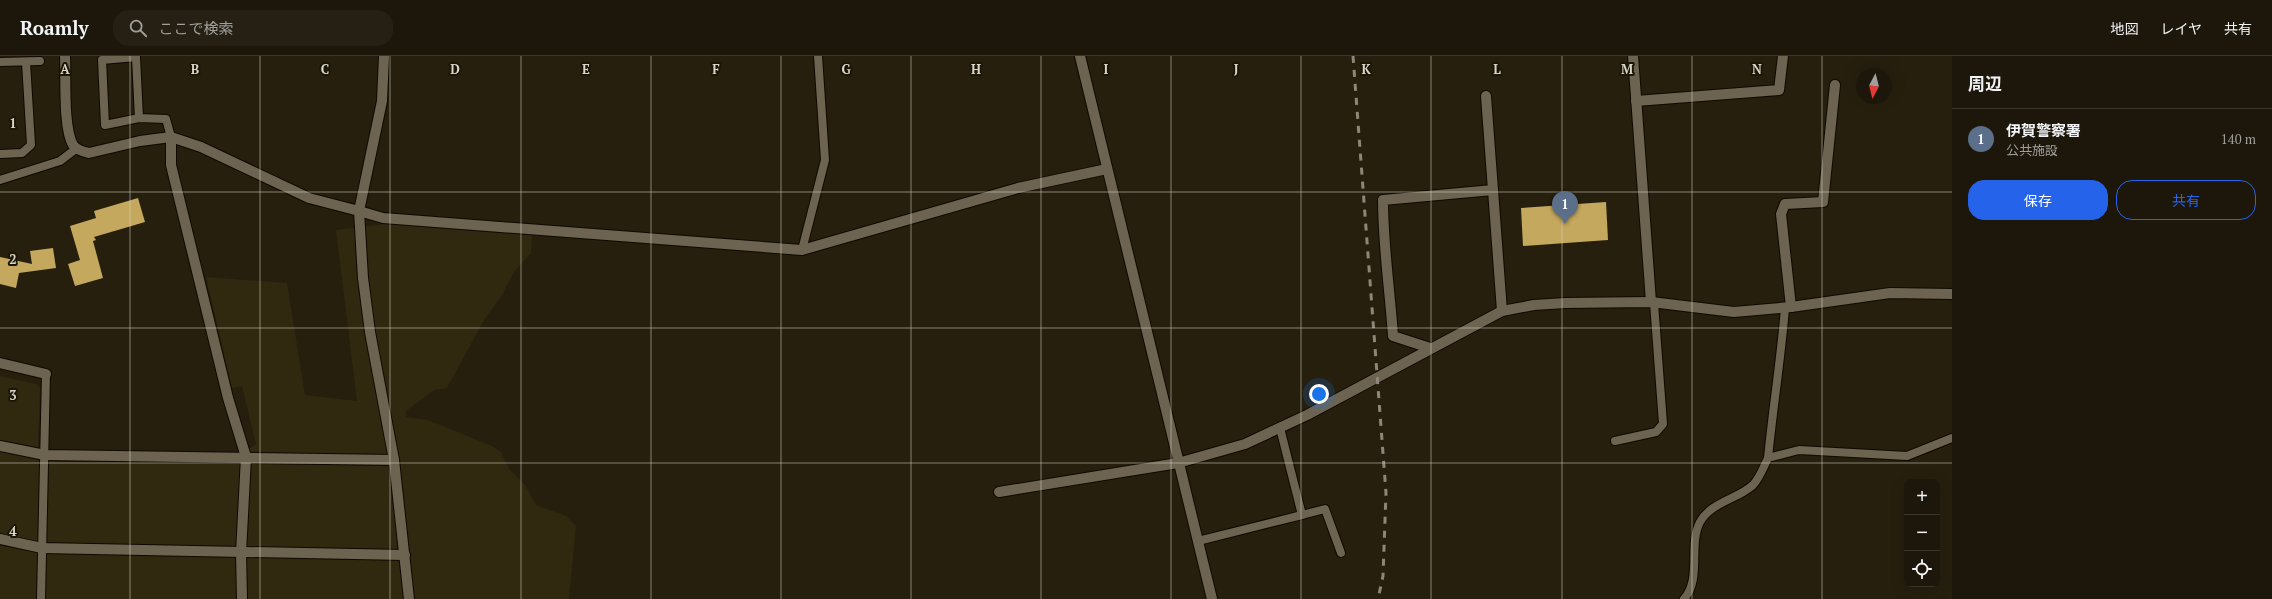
<!DOCTYPE html>
<html lang="ja">
<head>
<meta charset="utf-8">
<style>
	body { margin:0; font-family:"PT Serif","Noto Sans JP",serif; background:#252013; color:#f1f3f6 }
	.controls { position:absolute; right:12px; bottom:12px; display:grid; overflow:hidden; border-radius:8px; box-shadow:0 4px 16px #0002 }
	.controls button { width:36px; height:36px; display:grid; place-items:center; padding:0; border:0; border-bottom:1px solid #3a362b; background:#1c170a; color:#f1f3f6; font:20px sans-serif }
	.compass { position:absolute; left:1856px; top:12px; width:36px; height:36px; border-radius:50%; background:#1c170a; box-shadow:0 4px 16px #0002; rotate:187deg }
	.you { position:absolute; left:1319px; top:338px; width:14px; height:14px; margin:-10px; border:3px solid #fff; border-radius:50%; background:#1a73e8; box-shadow:0 0 0 6px #1a73e833 }
	.badge { display:grid; place-items:center; width:26px; height:26px; border-radius:50%; background:#2563eb; color:#fff; font-size:13px; font-weight:700 }
	.pin { position:absolute; translate:-50% -33px; filter:drop-shadow(0 1px 2px #0008) }
	.pin::after { content:''; position:absolute; top:21px; width:14px; height:12px; background:inherit; clip-path:polygon(0 0,100% 0,50% 100%) }
	.list { margin:0; padding:0; list-style:none }
	h2 { display:flex; justify-content:space-between; align-items:center; height:52px; margin:0; padding:0 16px; font-size:17px }
	h2 small { font-size:13px; font-weight:400; color:#a09f9c }
	.list li { display:grid; grid-template-columns:26px 1fr auto; gap:12px; align-items:center; box-sizing:border-box; height:60px; padding:0 16px; border-top:1px solid #3a362b }
	.list b { display:block; font-size:15px; white-space:nowrap }
	.list p { margin:0; font-size:13px; white-space:nowrap; color:#a09f9c }
	.list em { font-size:13px; font-style:normal; color:#a09f9c }
	.actions { display:flex; gap:8px; padding:12px 16px }
	.actions a { flex:1; padding:9px 0; border:1px solid #2563eb; border-radius:16px; text-align:center; font-size:14px; color:#2563eb }
	.actions .main { background:#2563eb; color:#fff }
	.icon { flex:none; width:22px; height:22px; fill:none; stroke:currentColor; stroke-width:2; stroke-linecap:round; stroke-linejoin:round }
	.map { position:relative; flex:none; width:1952px; height:543px; overflow:hidden }
	header { display:flex; align-items:center; gap:24px; box-sizing:border-box; height:56px; padding:0 20px; background:#1c170a; border-bottom:1px solid #3a362b }
	header strong { font-size:19px }
	nav { display:flex; gap:22px; margin-inline-start:auto; font-size:14px }
	.search { width:280px; height:36px; background:#252013; display:flex; align-items:center; gap:10px; box-sizing:border-box; padding:0 14px; border-radius:16px; color:#a09f9c; font-size:15px }
	main { display:flex }
	aside { flex:1; background:#1c170a }
	.map>svg:first-child { display:block }
</style>
</head>
<body>
<header>
<strong>Roamly</strong>
<div class="search"><svg class="icon" aria-label="search" viewBox="0 0 24 24"><circle cx="10" cy="10" r="6"/><path d="M15 15l6 6"/></svg>ここで検索</div>
<nav><a>地図</a><a>レイヤ</a><a>共有</a></nav>
</header>
<main>
<div class="map">
<svg width="1952" height="543" viewBox="0 0 1952 543">
	<rect width="100%" height="100%" fill="#261f0e"/>
	<polygon fill="#312810" points="386,168 532,179 531,197 513,217 502,239 484,264 447,332 434,334 406,355 406,361 428,364 492,390 501,396 509,413 525,429 536,449 566,460 576,470 569,543 0,543 0,320 36,328 40,332 38,391 55,406 227,408 256,388 242,330 232,332 206,221 287,227 305,339 357,345 336,174"/>
	<g fill="#c4a85d">
		<polygon points="138,142 145,166 94,181 96,184 93,185 103,222 75,230 68,208 80,204 70,170 96,162 94,155"/>
		<polygon points="1606,146 1608,184 1523,190 1521,152"/>
		<polygon points="53,192 56,212 19,217 16,232 0,228 0,201 32,208 30,195"/>
	</g>
	<g fill="none" stroke-linecap="round" stroke-linejoin="round">
		<defs>
			<g id="lane">
				<polyline points="0,6 40,5"/>
				<polyline points="139,62 136,1 102,4 105,69 139,62 166,63 171,81"/>
				<polyline points="0,98 22,97 31,89 26,6"/>
				<polyline points="0,124 60,105 77,92"/>
				<polyline points="802,194 825,104 818,0"/>
				<polyline points="1280,372 1302,459 1325,453 1341,497"/>
				<polyline points="1615,385 1656,376 1663,368 1654,247"/>
				<path d="M1768,402c5,-51 13,-100 17,-150"/>
				<polyline points="1198,485 1302,459"/>
				<polyline points="41,543 46,318"/>
				<path d="M1684,543c18,-20 4,-54 16,-77 11,-20 38,-23 53,-37 7,-7 11,-19 15,-27l31,-8 108,6 45,-18"/>
			</g>
			<g id="street">
				<polyline points="1633,0 1651,246"/>
				<polyline points="1486,40 1502,255"/>
				<polyline points="1636,45 1779,34 1783,0"/>
				<polyline points="171,81 171,109 228,342 246,401"/>
				<polyline points="359,155 383,162 802,194 1018,132 1107,113"/>
				<polyline points="1791,251 1781,158 1785,148 1823,146 1835,29"/>
				<path d="M1430,292l-37,-12c-3,-45 -10,-90 -10,-136l110,-10"/>
				<polyline points="0,390 45,399 394,404"/>
				<polyline points="999,436 1178,407 1245,388 1307,359 1502,255 1534,249 1565,247 1651,246 1734,256 1791,251 1890,237 1952,238"/>
			</g>
			<g id="secondary">
				<path d="M65,0c1,21 -2,72 8,89 4,5 11,7 16,8l51,-12 31,-4 30,10 108,51 50,13"/>
				<polyline points="384,0 382,45 359,155 363,222 370,276 394,404 409,543"/>
				<polyline points="1080,0 1212,543"/>
				<polyline points="0,307 46,318"/>
				<polyline points="0,483 42,492 405,499"/>
				<polyline points="242,543 241,497 246,401"/>
			</g>
		</defs>
		<use href="#lane" stroke="#0f0900" stroke-width="10"/>
		<use href="#street" stroke="#0f0900" stroke-width="12"/>
		<use href="#secondary" stroke="#0f0900" stroke-width="12"/>
		<use href="#lane" stroke="#6c6451" stroke-width="8"/>
		<use href="#street" stroke="#6c6451" stroke-width="10"/>
		<use href="#secondary" stroke="#6c6451" stroke-width="10"/>
		<polyline stroke="#8d877a" stroke-width="3" stroke-dasharray="7 7" stroke-linecap="butt" points="1353,0 1386,437 1383,520 1378,543"/>
	</g>
	<path fill="none" stroke="#d9d5ca" stroke-width="1" stroke-opacity="0.55" d="M130,0v543M260,0v543M390,0v543M521,0v543M651,0v543M781,0v543M911,0v543M1041,0v543M1171,0v543M1301,0v543M1431,0v543M1562,0v543M1692,0v543M1822,0v543M0,136h1952M0,272h1952M0,407h1952"/>
	<g font-size="13" text-anchor="middle" font-weight="bold" fill="#d9d5ca" stroke="#1c1606" stroke-width="4" stroke-linejoin="round" paint-order="stroke">
		<text x="65" y="18">A</text>
		<text x="195" y="18">B</text>
		<text x="325" y="18">C</text>
		<text x="455" y="18">D</text>
		<text x="586" y="18">E</text>
		<text x="716" y="18">F</text>
		<text x="846" y="18">G</text>
		<text x="976" y="18">H</text>
		<text x="1106" y="18">I</text>
		<text x="1236" y="18">J</text>
		<text x="1366" y="18">K</text>
		<text x="1497" y="18">L</text>
		<text x="1627" y="18">M</text>
		<text x="1757" y="18">N</text>
		<text x="13" y="72">1</text>
		<text x="13" y="208">2</text>
		<text x="13" y="344">3</text>
		<text x="13" y="480">4</text>
	</g>
</svg>
<div class="controls">
<button>+</button>
<button>−</button>
<button><svg class="icon" aria-label="locate" viewBox="0 0 24 24"><circle cx="12" cy="12" r="6"/><path d="M12 2v4M12 18v4M2 12h4M18 12h4"/></svg></button>
</div>
<svg class="compass" viewBox="-18 -18 36 36"><path d="M0-13l5 13h-10z" fill="#e53935"/><path d="M0 13l5-13h-10z" fill="#a09f9c"/></svg>
<div class="you"></div>
<div class="pin badge" style="left:1565px;top:168px;background:#5c6f8a">1</div>
</div>
<aside>
<h2>周辺<small></small></h2>
<ul class="list">
<li><span class="badge" style="background:#5c6f8a">1</span><div><b>伊賀警察署</b><p>公共施設</p></div><em>140 m</em></li>
</ul>
<div class="actions"><a class="main">保存</a><a>共有</a></div>
</aside>
</main>
</body>
</html>
